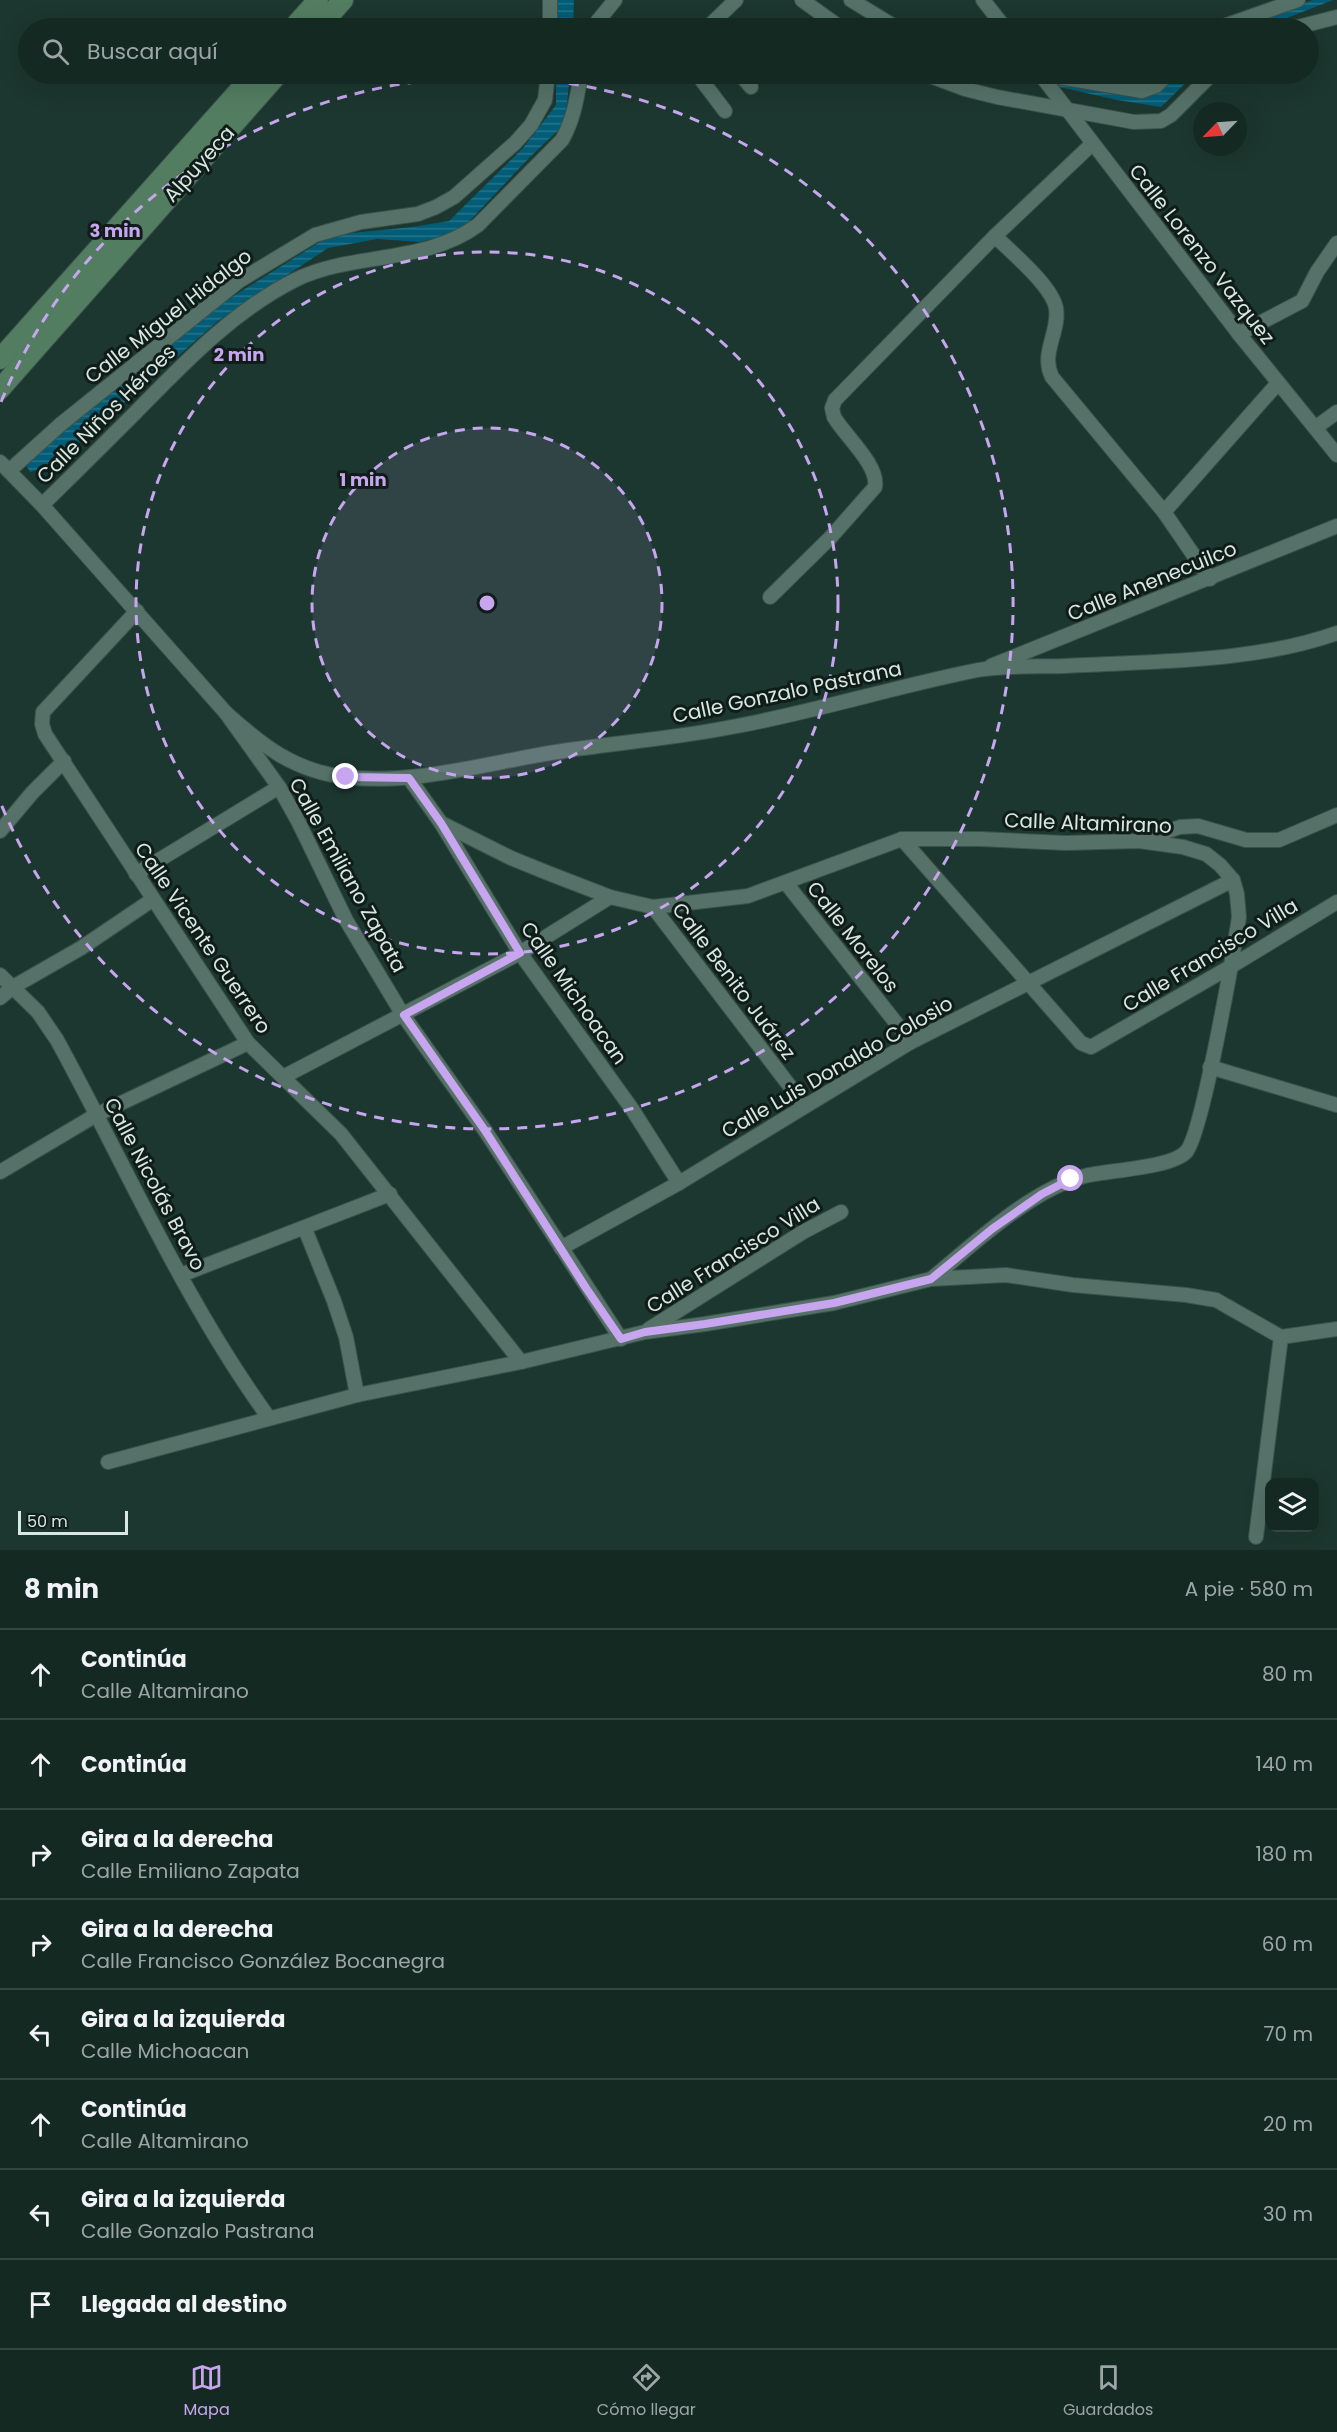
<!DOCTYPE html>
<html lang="es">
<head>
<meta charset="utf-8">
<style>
	body { margin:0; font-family:Poppins,sans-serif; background:#1e312b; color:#f1f3f6 }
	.controls { position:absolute; right:18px; bottom:18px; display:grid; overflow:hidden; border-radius:12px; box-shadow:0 6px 24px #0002 }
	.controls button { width:54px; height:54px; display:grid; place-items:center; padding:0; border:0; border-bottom:2px solid #344541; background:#152923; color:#f1f3f6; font:30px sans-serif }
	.compass { position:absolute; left:1193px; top:102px; width:54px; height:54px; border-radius:50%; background:#152923; box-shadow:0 6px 24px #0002; rotate:245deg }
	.scale { position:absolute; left:18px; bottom:15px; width:110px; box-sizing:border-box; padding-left:6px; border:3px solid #d8e7e1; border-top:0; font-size:16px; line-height:21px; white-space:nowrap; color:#d8e7e1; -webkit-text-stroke:4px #101c18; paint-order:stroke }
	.stop { position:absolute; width:18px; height:18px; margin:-14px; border:4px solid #c7a6ef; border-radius:50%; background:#fff }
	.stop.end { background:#c7a6ef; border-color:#fff; box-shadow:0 2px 6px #0008 }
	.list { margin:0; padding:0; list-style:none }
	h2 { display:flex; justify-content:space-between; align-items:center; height:78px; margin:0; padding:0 24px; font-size:26px }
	h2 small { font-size:20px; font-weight:400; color:#9da6a6 }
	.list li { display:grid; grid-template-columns:39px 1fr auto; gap:18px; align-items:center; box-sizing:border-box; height:90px; padding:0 24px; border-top:2px solid #344541 }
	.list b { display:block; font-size:22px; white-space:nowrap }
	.list p { margin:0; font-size:20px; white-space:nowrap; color:#9da6a6 }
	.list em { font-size:20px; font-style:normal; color:#9da6a6 }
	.icon { flex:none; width:33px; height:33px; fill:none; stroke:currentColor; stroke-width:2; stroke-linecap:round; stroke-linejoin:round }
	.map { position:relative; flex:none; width:1337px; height:1550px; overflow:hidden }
	.search { position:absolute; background:#152923; box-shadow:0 6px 24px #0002; left:18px; right:18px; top:18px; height:66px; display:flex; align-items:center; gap:15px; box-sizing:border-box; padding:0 21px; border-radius:33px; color:#9da6a6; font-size:22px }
	.sheet { height:798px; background:#152923 }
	nav { display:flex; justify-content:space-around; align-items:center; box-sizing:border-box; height:84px; border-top:2px solid #344541; background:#152923; font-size:16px; color:#9da6a6 }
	nav a { display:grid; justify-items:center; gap:3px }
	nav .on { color:#c7a6ef }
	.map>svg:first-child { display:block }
</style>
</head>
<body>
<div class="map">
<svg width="1337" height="1550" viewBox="0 0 1337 1550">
	<defs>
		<pattern id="water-rules" width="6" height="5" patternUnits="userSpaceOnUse" patternTransform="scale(1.5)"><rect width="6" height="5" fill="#015d77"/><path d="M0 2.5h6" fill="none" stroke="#25748a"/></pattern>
	</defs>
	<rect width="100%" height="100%" fill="#1c372f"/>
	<g fill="url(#water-rules)">
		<polygon points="556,0 574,0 573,28 557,28"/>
		<polygon points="1313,0 1333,0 1261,28 1235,28"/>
		<polygon points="556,74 570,74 565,124 530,157 459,232 420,242 377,239 328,248 218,321 52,466 30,472 24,461 208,312 331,235 412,227 449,221 523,148 556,105"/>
		<polygon points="1002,74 1029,74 1159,93 1178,74 1195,74 1161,107 1117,100"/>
	</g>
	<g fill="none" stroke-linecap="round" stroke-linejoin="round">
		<defs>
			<g id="minor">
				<polyline points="550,0 550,28"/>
				<polyline points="802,0 841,28"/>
				<polyline points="851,0 897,28"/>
				<polyline points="983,0 1005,28"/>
				<polyline points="592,28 615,0"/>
				<polyline points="707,28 736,0"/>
				<polyline points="1218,28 1298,0"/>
				<polyline points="1294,28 1337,17"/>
				<polyline points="697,74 725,111"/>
				<polyline points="740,74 751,87"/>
				<polyline points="925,74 965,89 997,97 1134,122 1161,121 1171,115 1212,74"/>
				<polyline points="1040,74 1239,334 1337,455"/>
				<polyline points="1041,74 1142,91 1156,86 1168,74"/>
				<path d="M995,236c16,16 57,50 61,72 4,24 -16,45 -4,69l112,135 46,67"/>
				<polyline points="1239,334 1302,301 1317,272 1337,243"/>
				<polyline points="1315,428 1337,412"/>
				<polyline points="0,462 42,505 226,713 279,787 298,821 346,920 403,1015 486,1132 621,1339"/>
				<polyline points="9,471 61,424 239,281 315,235 361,222 418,214 436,207 454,197 515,143 531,125 545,100 548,74"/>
				<path d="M42,505c32,-31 63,-62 94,-93 48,-49 98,-102 161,-133 57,-27 128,-15 181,-54l84,-85c12,-21 15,-43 19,-66"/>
				<polyline points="1164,512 1278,383"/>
				<path d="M770,597l61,-60 44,-50c4,-22 -30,-51 -41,-70l-2,-9 3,-8 160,-164 97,-92"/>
				<polyline points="137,611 43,712 42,724 45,734 248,1043 341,1134 521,1362"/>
				<polyline points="991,666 1337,526"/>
				<path d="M226,713c37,33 68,58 119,64 63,8 136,-12 199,-23 64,-11 130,-15 193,-28 81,-15 160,-40 241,-56 27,-5 58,-3 86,-4 89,-5 188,-3 273,-33"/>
				<path d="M409,778l32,45 70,35 37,15 62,24 43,10 95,-11 154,-57h78l86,4 73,-2 44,6 23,7 14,11 13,15 4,14 2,23c-5,33 -37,219 -53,235 -15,16 -77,18 -101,24 -54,13 -111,68 -154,103"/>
				<polyline points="441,823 520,953 632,1109 679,1183"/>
				<polyline points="0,831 32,793 64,761"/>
				<polyline points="902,839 1081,1043 1091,1047 1230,967 1337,902"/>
				<polyline points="1142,840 1180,827 1198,826 1246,840 1279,840 1337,815"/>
				<polyline points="136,874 279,787"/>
				<polyline points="786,883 911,1042"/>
				<polyline points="653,907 805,1106"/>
				<path d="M0,975l38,37 19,28c69,126 127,261 212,378"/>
				<polyline points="0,998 13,987 81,948 152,900"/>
				<polyline points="1210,1067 1337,1105"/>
				<polyline points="283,1077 520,953 610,897"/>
				<polyline points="0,1172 96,1115 248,1043"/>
				<polyline points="305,1229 334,1301 346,1337 357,1395"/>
				<polyline points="561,1248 679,1183 911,1042 1233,880"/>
				<polyline points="181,1275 390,1194"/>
				<polyline points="649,1329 803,1232 841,1212"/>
				<polyline points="108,1462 357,1395 521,1362 645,1332 705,1324 834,1303 931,1279 1006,1275 1073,1285 1186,1295 1216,1300 1281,1337 1337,1329"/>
				<polyline points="1256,1537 1281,1337"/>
			</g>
			<g id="secondary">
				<polyline points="293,28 318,0"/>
				<polyline points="318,28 343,0"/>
				<polyline points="0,359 254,74"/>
				<polyline points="0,389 278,74"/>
			</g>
		</defs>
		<use href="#minor" stroke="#3b524c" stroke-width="16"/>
		<use href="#secondary" stroke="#3b524c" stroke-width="22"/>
		<use href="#minor" stroke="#567268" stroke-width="14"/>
		<use href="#secondary" stroke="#537d61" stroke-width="20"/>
	</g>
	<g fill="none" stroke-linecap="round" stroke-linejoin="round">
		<polyline stroke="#c7a6ef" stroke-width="8" points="346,777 409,778 441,823 520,953 404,1015 486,1132 586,1288 621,1339 645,1332 705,1324 834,1303 931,1279 992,1229 1042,1194 1071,1179"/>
	</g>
	<circle cx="487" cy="603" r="175" fill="#c7a6ef" fill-opacity=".12"/>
	<g fill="none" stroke="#c7a6ef" stroke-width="3" stroke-dasharray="10 8">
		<circle cx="487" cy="603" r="175"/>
		<circle cx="487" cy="603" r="351"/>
		<path d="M1 402A526 526 0 1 1 1 804"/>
	</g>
	<g text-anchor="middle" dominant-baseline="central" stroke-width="6" stroke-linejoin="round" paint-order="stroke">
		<g font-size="20" fill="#d8e7e1" stroke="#101c18">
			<text transform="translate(199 164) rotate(-48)">Alpuyeca</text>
			<text transform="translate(1202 254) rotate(52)">Calle Lorenzo Vazquez</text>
			<text transform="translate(168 316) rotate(-38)">Calle Miguel Hidalgo</text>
			<text transform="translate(106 414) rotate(-45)">Calle Niños Héroes</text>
			<text transform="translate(1152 581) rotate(-22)">Calle Anenecuilco</text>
			<text transform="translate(787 692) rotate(-12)">Calle Gonzalo Pastrana</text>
			<text transform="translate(1088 823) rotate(2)">Calle Altamirano</text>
			<text transform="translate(348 875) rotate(61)">Calle Emiliano Zapata</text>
			<text transform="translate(853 937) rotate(52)">Calle Morelos</text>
			<text transform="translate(203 938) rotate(56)">Calle Vicente Guerrero</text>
			<text transform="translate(1210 955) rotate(-31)">Calle Francisco Villa</text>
			<text transform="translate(734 981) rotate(53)">Calle Benito Juárez</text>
			<text transform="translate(574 993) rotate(55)">Calle Michoacan</text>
			<text transform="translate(837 1067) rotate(-30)">Calle Luis Donaldo Colosio</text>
			<text transform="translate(155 1184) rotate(62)">Calle Nicolás Bravo</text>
			<text transform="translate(733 1255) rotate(-32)">Calle Francisco Villa</text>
		</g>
	</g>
	<circle cx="487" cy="603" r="9" fill="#c7a6ef" stroke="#101c18" stroke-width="3"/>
	<g font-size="18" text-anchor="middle" font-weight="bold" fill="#c7a6ef" stroke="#101c18" stroke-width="6" stroke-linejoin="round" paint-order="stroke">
		<text x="115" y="237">3 min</text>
		<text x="239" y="361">2 min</text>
		<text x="363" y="486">1 min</text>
	</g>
</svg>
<div class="controls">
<button><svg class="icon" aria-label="layers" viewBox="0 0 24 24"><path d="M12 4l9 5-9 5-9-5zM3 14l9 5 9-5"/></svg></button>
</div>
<svg class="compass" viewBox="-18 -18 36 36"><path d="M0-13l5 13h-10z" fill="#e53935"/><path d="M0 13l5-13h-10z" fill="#9da6a6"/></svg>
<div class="scale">50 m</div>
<div class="stop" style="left:1071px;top:1179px"></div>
<div class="stop end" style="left:346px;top:777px"></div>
<div class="search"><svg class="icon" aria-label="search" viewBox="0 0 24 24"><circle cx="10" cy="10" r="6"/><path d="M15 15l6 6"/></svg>Buscar aquí</div>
</div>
<section class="sheet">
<h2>8 min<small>A pie · 580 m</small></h2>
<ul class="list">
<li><svg class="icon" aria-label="ahead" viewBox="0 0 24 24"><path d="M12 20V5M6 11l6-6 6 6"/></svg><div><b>Continúa</b><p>Calle Altamirano</p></div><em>80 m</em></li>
<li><svg class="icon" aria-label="ahead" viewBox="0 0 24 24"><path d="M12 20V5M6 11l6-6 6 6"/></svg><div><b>Continúa</b></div><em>140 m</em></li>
<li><svg class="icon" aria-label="right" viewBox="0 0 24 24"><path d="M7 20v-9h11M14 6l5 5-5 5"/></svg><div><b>Gira a la derecha</b><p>Calle Emiliano Zapata</p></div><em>180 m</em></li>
<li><svg class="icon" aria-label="right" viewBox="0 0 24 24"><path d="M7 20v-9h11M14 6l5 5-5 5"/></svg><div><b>Gira a la derecha</b><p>Calle Francisco González Bocanegra</p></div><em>60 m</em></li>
<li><svg class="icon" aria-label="left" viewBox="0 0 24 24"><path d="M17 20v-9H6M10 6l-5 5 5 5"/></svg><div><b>Gira a la izquierda</b><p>Calle Michoacan</p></div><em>70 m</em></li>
<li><svg class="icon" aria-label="ahead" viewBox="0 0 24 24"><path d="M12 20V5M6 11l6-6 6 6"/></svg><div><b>Continúa</b><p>Calle Altamirano</p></div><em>20 m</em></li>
<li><svg class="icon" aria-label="left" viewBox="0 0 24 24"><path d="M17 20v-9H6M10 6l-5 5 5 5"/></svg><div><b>Gira a la izquierda</b><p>Calle Gonzalo Pastrana</p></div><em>30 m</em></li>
<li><svg class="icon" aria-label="arrive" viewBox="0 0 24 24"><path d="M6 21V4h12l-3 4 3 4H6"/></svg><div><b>Llegada al destino</b></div></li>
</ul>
</section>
<nav>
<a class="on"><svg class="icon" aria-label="map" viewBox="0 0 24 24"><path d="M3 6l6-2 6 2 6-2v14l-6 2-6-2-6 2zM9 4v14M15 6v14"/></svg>Mapa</a>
<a><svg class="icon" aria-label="directions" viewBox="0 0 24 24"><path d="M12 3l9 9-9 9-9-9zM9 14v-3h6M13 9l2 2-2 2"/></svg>Cómo llegar</a>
<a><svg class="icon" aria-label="saved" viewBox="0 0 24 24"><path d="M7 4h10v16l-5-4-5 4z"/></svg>Guardados</a>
</nav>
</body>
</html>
